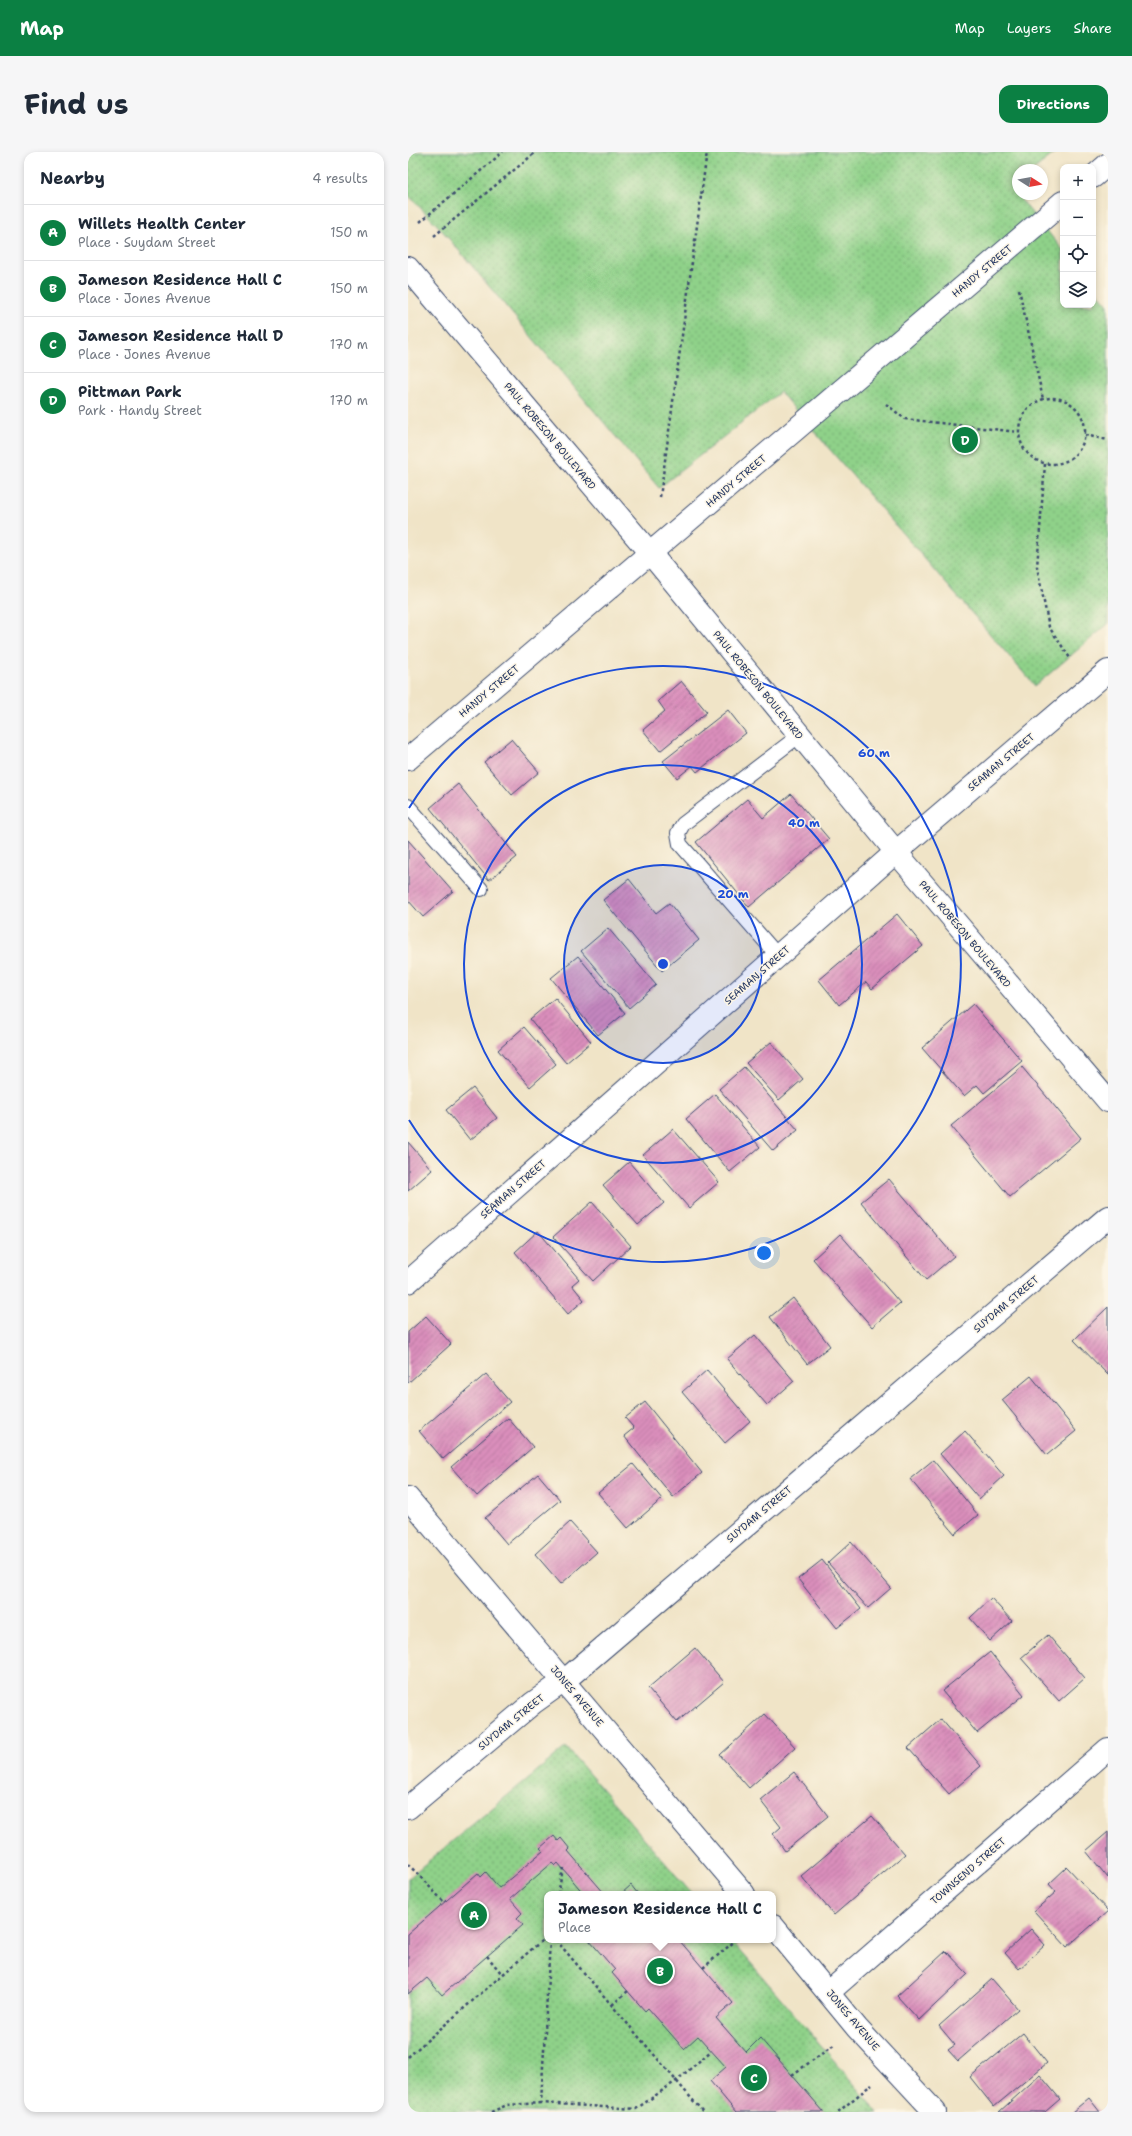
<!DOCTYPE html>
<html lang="en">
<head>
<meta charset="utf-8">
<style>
	body { margin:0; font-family:"Shantell Sans",sans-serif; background:#f6f6f7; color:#1f2937 }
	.controls { position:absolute; right:12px; top:12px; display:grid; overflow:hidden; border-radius:8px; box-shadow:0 2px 6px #0003 }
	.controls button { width:36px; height:36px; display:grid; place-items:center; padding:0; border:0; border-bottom:1px solid #e0e1e3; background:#fff; color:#1f2937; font:20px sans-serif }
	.compass { position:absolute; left:604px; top:12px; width:36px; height:36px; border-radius:50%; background:#fff; box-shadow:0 2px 6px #0003; rotate:101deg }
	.you { position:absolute; left:356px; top:1101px; width:14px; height:14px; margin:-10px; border:3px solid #fff; border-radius:50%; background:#1a73e8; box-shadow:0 0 0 6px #1a73e833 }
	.badge { display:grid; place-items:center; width:26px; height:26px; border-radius:50%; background:#0b8043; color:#fff; font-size:13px; font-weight:700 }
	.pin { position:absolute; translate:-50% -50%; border:2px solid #fff; box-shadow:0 1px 4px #0006 }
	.popup { position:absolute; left:136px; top:1739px; width:232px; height:52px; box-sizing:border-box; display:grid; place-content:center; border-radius:8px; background:#fff; filter:drop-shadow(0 1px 3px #0005); font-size:13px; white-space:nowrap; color:#747a83 }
	.popup b { font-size:15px; color:#1f2937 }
	.popup::after { content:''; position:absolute; left:50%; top:100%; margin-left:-8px; border:8px solid transparent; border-top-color:#fff }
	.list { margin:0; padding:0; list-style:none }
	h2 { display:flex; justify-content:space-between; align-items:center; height:52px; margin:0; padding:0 16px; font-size:17px }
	h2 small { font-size:13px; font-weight:400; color:#747a83 }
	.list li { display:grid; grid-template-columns:26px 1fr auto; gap:12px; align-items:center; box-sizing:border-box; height:56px; padding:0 16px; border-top:1px solid #e0e1e3 }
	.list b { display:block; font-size:15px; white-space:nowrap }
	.list p { margin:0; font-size:13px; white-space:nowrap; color:#747a83 }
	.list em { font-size:13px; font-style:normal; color:#747a83 }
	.icon { flex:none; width:22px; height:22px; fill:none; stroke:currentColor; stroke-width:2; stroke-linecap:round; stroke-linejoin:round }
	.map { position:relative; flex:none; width:700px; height:1960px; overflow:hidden; border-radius:12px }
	header { display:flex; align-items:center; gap:24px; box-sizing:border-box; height:56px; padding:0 20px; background:#0b8043; color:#fff }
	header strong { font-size:19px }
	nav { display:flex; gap:22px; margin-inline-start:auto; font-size:14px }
	.intro { display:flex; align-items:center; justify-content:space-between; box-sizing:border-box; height:96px; padding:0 24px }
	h1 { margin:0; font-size:28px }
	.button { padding:10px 18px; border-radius:12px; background:#0b8043; color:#fff; font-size:14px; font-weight:700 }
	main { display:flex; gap:24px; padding:0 24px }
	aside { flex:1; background:#fff; border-radius:12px; box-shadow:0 2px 6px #0003 }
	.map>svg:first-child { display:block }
</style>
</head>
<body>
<header>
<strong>Map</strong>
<nav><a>Map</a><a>Layers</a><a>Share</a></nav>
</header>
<div class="intro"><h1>Find us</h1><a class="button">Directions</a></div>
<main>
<aside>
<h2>Nearby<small>4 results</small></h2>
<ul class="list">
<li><span class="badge">A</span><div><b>Willets Health Center</b><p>Place · Suydam Street</p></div><em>150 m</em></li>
<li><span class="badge">B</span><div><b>Jameson Residence Hall C</b><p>Place · Jones Avenue</p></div><em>150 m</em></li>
<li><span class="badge">C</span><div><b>Jameson Residence Hall D</b><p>Place · Jones Avenue</p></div><em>170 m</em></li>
<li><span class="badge">D</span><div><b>Pittman Park</b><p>Park · Handy Street</p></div><em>170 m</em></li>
</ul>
</aside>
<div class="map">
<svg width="700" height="1960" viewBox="0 0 700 1960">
	<defs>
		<pattern id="park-dots" width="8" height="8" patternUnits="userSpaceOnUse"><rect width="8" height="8" fill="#8fd189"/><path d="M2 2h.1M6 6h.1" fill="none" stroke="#74aa73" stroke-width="1.8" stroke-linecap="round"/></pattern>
		<pattern id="building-hatch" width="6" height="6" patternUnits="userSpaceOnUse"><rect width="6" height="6" fill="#da8ebb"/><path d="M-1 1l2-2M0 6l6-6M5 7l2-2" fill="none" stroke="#b0749b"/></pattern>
	</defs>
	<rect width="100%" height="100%" fill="#fcf5e5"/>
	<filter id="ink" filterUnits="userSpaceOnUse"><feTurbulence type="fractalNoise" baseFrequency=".025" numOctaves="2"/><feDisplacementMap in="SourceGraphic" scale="8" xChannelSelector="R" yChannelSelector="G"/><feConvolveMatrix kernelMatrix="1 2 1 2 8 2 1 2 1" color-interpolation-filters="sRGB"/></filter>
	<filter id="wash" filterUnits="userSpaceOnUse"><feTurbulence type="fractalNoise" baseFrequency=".012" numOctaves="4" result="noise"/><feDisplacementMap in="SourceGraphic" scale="16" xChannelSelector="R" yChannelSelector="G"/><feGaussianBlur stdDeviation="0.9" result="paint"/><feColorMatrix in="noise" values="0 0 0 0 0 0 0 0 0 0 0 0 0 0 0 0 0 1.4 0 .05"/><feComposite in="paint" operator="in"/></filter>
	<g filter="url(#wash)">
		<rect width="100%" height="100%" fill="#f0e4c7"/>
		<g fill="url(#park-dots)" stroke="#558074">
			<polygon points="0,0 648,0 625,18 610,18 610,30 603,36 655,98 655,153 685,153 685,135 700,153 700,472 627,534 372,240 251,336 32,76 0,43"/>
			<polygon points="158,1595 284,1742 139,1742 139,1788 323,1788 470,1960 0,1960 0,1726"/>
		</g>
		<g id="blocks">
			<g fill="url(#building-hatch)">
				<polygon points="273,529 299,560 252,599 235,578 257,559 250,549"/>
				<polygon points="320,558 338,581 289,620 284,614 269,626 255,609"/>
				<polygon points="103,587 131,620 104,643 76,610"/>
				<polygon points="50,632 109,705 81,728 22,656"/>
				<polygon points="383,642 421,687 341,755 288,690 339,647 355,666"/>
				<polygon points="0,688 45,739 15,765 0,748"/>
				<polygon points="221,727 248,761 261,751 291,788 254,819 195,748"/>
				<polygon points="489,762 515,794 464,837 458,830 431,853 411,828"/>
				<polygon points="200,776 248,833 221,856 173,799"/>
				<polygon points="170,804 217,861 190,883 143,826"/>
				<polygon points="147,846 183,890 158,911 122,867"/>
				<polygon points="565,852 614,909 576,941 569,933 556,944 514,896"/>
				<polygon points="116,875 148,912 122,935 90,898"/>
				<polygon points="363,890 395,927 371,948 338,911"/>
				<polygon points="336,915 390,978 365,999 311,937"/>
				<polygon points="614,915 673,986 602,1045 543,974"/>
				<polygon points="65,936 89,966 62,988 38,958"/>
				<polygon points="307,942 352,995 322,1020 278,967"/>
				<polygon points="265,977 311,1030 281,1056 235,1003"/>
				<polygon points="0,990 24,1018 0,1039"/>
				<polygon points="221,1010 256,1051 230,1073 195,1033"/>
				<polygon points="481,1027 546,1104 518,1128 453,1050"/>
				<polygon points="184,1050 223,1094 185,1129 145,1085"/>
				<polygon points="130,1079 171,1127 164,1133 176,1148 160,1162 107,1100"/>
				<polygon points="432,1082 492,1151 464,1175 405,1107"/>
				<polygon points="385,1146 422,1194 399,1212 362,1165"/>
				<polygon points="700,1155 700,1223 666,1188"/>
				<polygon points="18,1164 43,1192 0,1231 0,1180"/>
				<polygon points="347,1183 386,1229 359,1253 319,1207"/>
				<polygon points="299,1218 342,1269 317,1291 274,1240"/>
				<polygon points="78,1222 102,1250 35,1307 11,1279"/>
				<polygon points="623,1224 668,1279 639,1303 594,1248"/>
				<polygon points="237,1250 294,1321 265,1345 216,1284 226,1276 217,1266"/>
				<polygon points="100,1266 125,1295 69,1344 43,1315"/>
				<polygon points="557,1279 596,1324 571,1347 532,1302"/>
				<polygon points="525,1308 570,1363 547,1382 502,1327"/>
				<polygon points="225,1312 254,1347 220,1376 190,1341"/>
				<polygon points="130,1322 152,1348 99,1392 77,1366"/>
				<polygon points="162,1370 189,1400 153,1432 127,1402"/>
				<polygon points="443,1390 483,1436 460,1456 420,1411"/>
				<polygon points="414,1408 453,1457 429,1476 390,1427"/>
				<polygon points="583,1446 604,1469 582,1489 562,1466"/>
				<polygon points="640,1483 677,1526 651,1549 613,1506"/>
				<polygon points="287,1496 316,1530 269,1570 240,1536"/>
				<polygon points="582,1500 616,1543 569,1581 534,1539"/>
				<polygon points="357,1562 387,1595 341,1636 312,1603"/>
				<polygon points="533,1567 573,1614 541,1642 500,1596"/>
				<polygon points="386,1620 420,1664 377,1699 365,1682 373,1675 352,1648"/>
				<polygon points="464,1664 497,1702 426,1763 393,1724"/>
				<polygon points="700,1680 700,1726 678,1699"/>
				<polygon points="146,1684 150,1689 153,1686 162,1697 160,1699 197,1742 176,1742 150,1711 147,1714 144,1711 102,1747 114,1761 109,1766 115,1773 34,1843 19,1826 0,1842 0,1782 70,1721 73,1725 78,1720 91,1736 135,1699 132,1696"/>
				<polygon points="659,1715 700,1759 659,1795 626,1759 648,1740 641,1732"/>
				<polygon points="223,1733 230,1742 213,1742"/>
				<polygon points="623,1777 637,1793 611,1817 597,1801"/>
				<polygon points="181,1788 271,1788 325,1851 308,1866 338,1900 352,1886 416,1960 328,1960 302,1929 318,1915 290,1884 276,1897 240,1856 237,1859 204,1821 207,1818"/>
				<polygon points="538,1799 560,1822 511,1868 489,1844"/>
				<polygon points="584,1827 610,1857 550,1909 540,1898 547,1893 531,1874"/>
				<polygon points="615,1881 639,1911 586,1955 562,1925"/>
				<polygon points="632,1923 652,1947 637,1960 591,1960"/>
				<polygon points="681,1946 692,1960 664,1960"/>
			</g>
		</g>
	</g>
	<g filter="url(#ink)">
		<use href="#blocks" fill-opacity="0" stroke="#3b4a6e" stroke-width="1"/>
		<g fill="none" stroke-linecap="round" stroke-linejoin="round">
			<defs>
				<g id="lane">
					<polyline points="0,654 73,737"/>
					<polyline points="370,804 272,692 270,681 275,672 392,583"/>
				</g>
				<g id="street">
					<polyline points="685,25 700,12"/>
					<polyline points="0,607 655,50"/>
					<polyline points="0,1130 488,700 700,519"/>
					<polyline points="0,1346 336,1742"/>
					<polyline points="0,1656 125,1551 156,1529 700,1065"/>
					<polyline points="365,1774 449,1876 527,1960"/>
					<polyline points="421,1840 700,1597"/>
				</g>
				<polyline id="secondary" points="0,116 242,401 488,700 700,949"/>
			</defs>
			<use href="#lane" stroke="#3b4a6e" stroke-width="16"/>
			<use href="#street" stroke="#3b4a6e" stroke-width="24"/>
			<use href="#secondary" stroke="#3b4a6e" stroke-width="24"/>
			<g stroke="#3b4a6e" stroke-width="2.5" stroke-dasharray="3 3" stroke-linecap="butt">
				<polyline points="12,70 95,0"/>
				<polyline points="26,84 128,0"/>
				<polyline points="611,137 635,247"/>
				<circle cx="644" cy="279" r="33"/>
				<polyline points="478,252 497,267 610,280"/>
				<polyline points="677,283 700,288"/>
				<polyline points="637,312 629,415 641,475 662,506"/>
				<polyline points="252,345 299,0"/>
				<polyline points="0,1712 36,1750"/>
				<polyline points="150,1742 155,1716"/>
				<polyline points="142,1788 133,1951 228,1957 268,1929 303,1899"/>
				<polyline points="148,1788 295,1960"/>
				<polyline points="79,1804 94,1822"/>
				<polyline points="295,1816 328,1788"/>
				<polyline points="204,1853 220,1839"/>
				<polyline points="0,1905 139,1784"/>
				<polyline points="384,1923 426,1893"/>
				<polyline points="83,1960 99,1953 133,1951"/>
				<polyline points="430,1960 464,1932"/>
			</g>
			<use href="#lane" stroke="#fff" stroke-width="14"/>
			<use href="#street" stroke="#fff" stroke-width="22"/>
			<use href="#secondary" stroke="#fff" stroke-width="22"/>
		</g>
	</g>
	<circle cx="255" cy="812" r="99" fill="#1d4ed8" fill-opacity=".12"/>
	<g fill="none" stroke="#1d4ed8" stroke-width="2">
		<circle cx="255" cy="812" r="99"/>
		<circle cx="255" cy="812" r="199"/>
		<path d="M1 656A298 298 0 1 1 1 968"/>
	</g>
	<g text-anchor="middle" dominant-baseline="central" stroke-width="3" stroke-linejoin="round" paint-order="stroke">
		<g font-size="10" fill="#1b2f5e" stroke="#fcf5e5">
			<text transform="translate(574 119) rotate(-40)">HANDY STREET</text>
			<text transform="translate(142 284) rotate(50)">PAUL ROBESON BOULEVARD</text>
			<text transform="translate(328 329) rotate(-40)">HANDY STREET</text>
			<text transform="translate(350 533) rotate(51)">PAUL ROBESON BOULEVARD</text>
			<text transform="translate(81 539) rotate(-40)">HANDY STREET</text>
			<text transform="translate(593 610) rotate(-40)">SEAMAN STREET</text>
			<text transform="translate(557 782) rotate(50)">PAUL ROBESON BOULEVARD</text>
			<text transform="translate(349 823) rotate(-41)">SEAMAN STREET</text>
			<text transform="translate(105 1037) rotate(-41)">SEAMAN STREET</text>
			<text transform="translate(598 1152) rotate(-40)">SUYDAM STREET</text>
			<text transform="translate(351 1362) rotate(-40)">SUYDAM STREET</text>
			<text transform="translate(169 1544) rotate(50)">JONES AVENUE</text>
			<text transform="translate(103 1570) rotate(-39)">SUYDAM STREET</text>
			<text transform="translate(560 1719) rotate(-41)">TOWNSEND STREET</text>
			<text transform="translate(445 1868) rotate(50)">JONES AVENUE</text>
		</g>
	</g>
	<circle cx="255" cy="812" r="6" fill="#1d4ed8" stroke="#fcf5e5" stroke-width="2"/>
	<g font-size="12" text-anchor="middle" font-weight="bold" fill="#1d4ed8" stroke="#fcf5e5" stroke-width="3" stroke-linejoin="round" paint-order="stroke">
		<text x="466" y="605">60 m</text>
		<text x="396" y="675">40 m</text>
		<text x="325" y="746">20 m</text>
	</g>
</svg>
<div class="controls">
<button>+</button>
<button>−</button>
<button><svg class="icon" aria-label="locate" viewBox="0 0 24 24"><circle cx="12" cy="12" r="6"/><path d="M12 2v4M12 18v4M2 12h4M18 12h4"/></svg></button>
<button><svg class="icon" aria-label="layers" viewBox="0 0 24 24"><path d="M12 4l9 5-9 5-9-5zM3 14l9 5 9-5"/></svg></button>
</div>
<svg class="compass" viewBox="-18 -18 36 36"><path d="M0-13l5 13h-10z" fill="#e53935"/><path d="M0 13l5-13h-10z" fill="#747a83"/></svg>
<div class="you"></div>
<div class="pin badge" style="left:66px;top:1763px">A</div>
<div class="pin badge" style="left:252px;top:1819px">B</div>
<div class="popup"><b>Jameson Residence Hall C</b>Place</div>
<div class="pin badge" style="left:346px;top:1926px">C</div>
<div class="pin badge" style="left:557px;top:288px">D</div>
</div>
</main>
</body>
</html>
